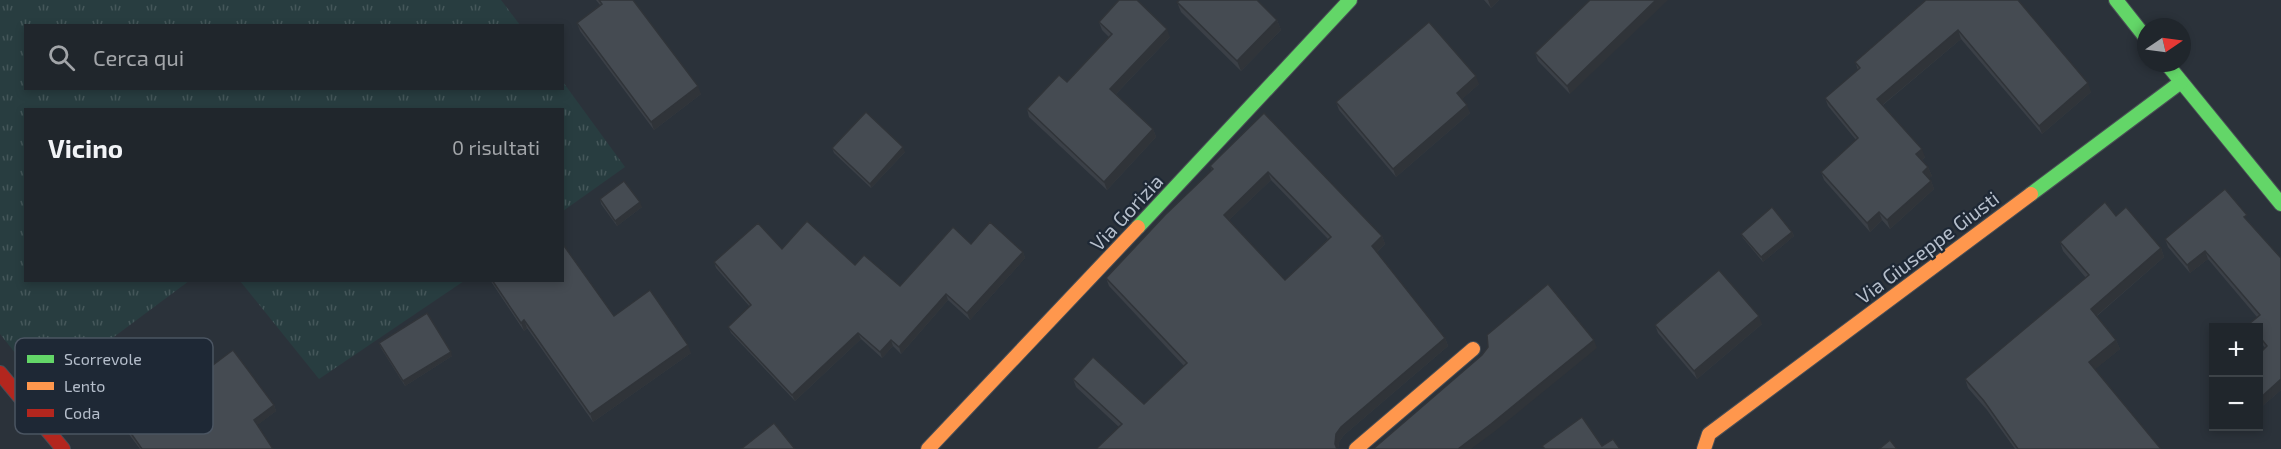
<!DOCTYPE html>
<html lang="it">
<head>
<meta charset="utf-8">
<style>
	body { margin:0; font-family:"Exo 2",sans-serif; background:#282e34; color:#f1f3f6 }
	.controls { position:absolute; right:18px; bottom:18px; display:grid; overflow:hidden; border-radius:0px; box-shadow:0 3px 9px #0003 }
	.controls button { width:54px; height:54px; display:grid; place-items:center; padding:0; border:0; border-bottom:2px solid #3d4348; background:#20262c; color:#f1f3f6; font:30px sans-serif }
	.compass { position:absolute; left:2137px; top:18px; width:54px; height:54px; border-radius:50%; background:#20262c; box-shadow:0 3px 9px #0003; rotate:77deg }
	.list { margin:0; padding:0; list-style:none }
	h2 { display:flex; justify-content:space-between; align-items:center; height:78px; margin:0; padding:0 24px; font-size:26px }
	h2 small { font-size:20px; font-weight:400; color:#a2a5a9 }
	.icon { flex:none; width:33px; height:33px; fill:none; stroke:currentColor; stroke-width:2; stroke-linecap:round; stroke-linejoin:round }
	.map { position:relative; flex:none; width:2281px; height:449px; overflow:hidden }
	.search { position:absolute; background:#20262c; box-shadow:0 3px 9px #0003; left:24px; top:24px; width:540px; height:66px; display:flex; align-items:center; gap:15px; box-sizing:border-box; padding:0 21px; border-radius:0px; color:#a2a5a9; font-size:22px }
	.panel { position:absolute; background:#20262c; box-shadow:0 3px 9px #0003; left:24px; top:108px; width:540px; height:174px; border-radius:0px }
	.map>svg:first-child { display:block }
</style>
</head>
<body>
<div class="map">
<svg width="2281" height="449" viewBox="0 0 2281 449">
	<defs>
		<pattern id="grass-tufts" width="24" height="20" patternUnits="userSpaceOnUse" patternTransform="scale(1.5)"><rect width="24" height="20" fill="#283d40"/><path d="M3 7l-1-3M5 7V3M7 7l1-3M15 17l-1-3M17 17v-4M19 17l1-3" fill="none" stroke="#45575a"/></pattern>
	</defs>
	<rect width="100%" height="100%" fill="#2b323a"/>
	<g fill="url(#grass-tufts)">
		<polygon points="0,0 501,0 520,25 26,26 26,88 562,88 563,82 625,167 563,211 562,110 26,110 26,280 189,281 44,389 0,334"/>
		<polygon points="240,281 464,281 319,379"/>
	</g>
	<g fill="none" stroke-linecap="round" stroke-linejoin="round">
		<defs>
			<g id="fast">
				<polyline points="2116,0 2146,38"/>
				<polyline points="2166,63 2281,204"/>
				<polyline points="2031,194 2181,82"/>
				<polyline points="1138,227 1350,0"/>
			</g>
			<g id="slow">
				<polyline points="928,449 1138,227"/>
				<polyline points="1356,449 1473,349"/>
				<polyline points="1704,449 1709,434 2031,194"/>
			</g>
			<polyline id="jam" points="0,373 63,449"/>
		</defs>
		<use href="#fast" stroke="#494e55" stroke-width="16"/>
		<use href="#slow" stroke="#494e55" stroke-width="16"/>
		<use href="#jam" stroke="#494e55" stroke-width="16"/>
		<use href="#fast" stroke="#63d668" stroke-width="14"/>
		<use href="#slow" stroke="#ff974d" stroke-width="14"/>
		<use href="#jam" stroke="#b3261e" stroke-width="14"/>
	</g>
	<g fill="#3b4047" fill-rule="evenodd">
		<polygon points="596,0 633,0 701,94 654,130 580,31 577,23 600,5"/>
		<polygon points="1484,0 1499,0 1491,8"/>
		<polygon points="1590,0 1570,94 1538,61 1535,53"/>
		<polygon points="1926,0 2091,92 2042,134 1961,39 1883,105 1925,157 1922,160 1928,167 1932,176 1929,178 1931,181 1934,189 1890,229 1882,220 1870,232 1824,180 1821,172 1856,140 1828,106 1825,98 1858,70 1855,62"/>
		<polygon points="1177,2 1277,20 1281,30 1241,71 1181,12"/>
		<polygon points="1099,22 1170,37 1116,94 1153,129 1156,137 1107,190 1029,117 1027,109 1067,82 1109,37 1102,30"/>
		<polygon points="1479,84 1462,99 1470,113 1396,177 1339,110 1336,102"/>
		<path d="M1264,113l118,123 3,8 -8,8 68,86 3,8 -104,89 -5,7 -1,7h-241v-1l22,-21 -43,-40 -3,-8 71,25 40,-38 -75,-80 -3,-8 106,-107 -2,-5zM1271,180l57,59 -43,41 -56,-60z"/>
		<polygon points="832,148 905,152 871,188 834,153"/>
		<polygon points="600,199 642,207 617,226 601,204"/>
		<polygon points="2116,216 2161,248 2164,257 2097,316 2116,340 2120,349 2095,369 2161,449 2015,449 1987,410 1968,388 1965,379 2086,278 2063,251 2060,242"/>
		<polygon points="2249,222 2281,258 2281,390 2259,409 2259,354 2265,348 2259,340 2259,327 2250,327 2249,324 2257,317 2208,259 2190,273 2168,247 2165,239"/>
		<polygon points="1792,232 1794,236 1763,262 1743,238 1741,234"/>
		<polygon points="971,244 1023,252 1025,258 970,320 948,300 901,354 893,346 882,358 861,339 795,401 731,333 728,327 750,307 716,268 714,262 782,249 855,265 900,286"/>
		<polygon points="490,280 562,280 614,316 691,353 593,422 527,328 524,331"/>
		<polygon points="1762,324 1697,379 1658,333 1655,325"/>
		<polygon points="379,343 452,356 405,386 381,348"/>
		<polygon points="193,380 274,405 276,411 257,425 273,449 140,449 125,429 123,422"/>
	</g>
	<g fill="#303439">
		<polygon points="1488,0 1499,0 1491,8"/>
		<polygon points="1656,0 1668,0 1570,94 1567,86"/>
		<polygon points="1277,20 1281,30 1241,71 1237,61"/>
		<polygon points="1167,29 1170,37 1113,97 1110,89"/>
		<polygon points="1958,30 1961,39 1880,107 1877,99"/>
		<polygon points="1476,76 1479,84 1460,101 1457,93"/>
		<polygon points="2088,83 2091,92 2042,134 2039,126"/>
		<polygon points="698,86 701,94 654,130 651,122"/>
		<polygon points="1467,105 1470,113 1396,177 1393,169"/>
		<polygon points="1153,129 1156,137 1107,190 1104,182"/>
		<polygon points="903,147 905,152 871,188 870,184"/>
		<polygon points="1922,149 1925,157 1920,162 1916,154"/>
		<polygon points="1928,167 1932,176 1926,181 1923,172"/>
		<polygon points="1268,172 1271,180 1226,223 1224,215"/>
		<polygon points="1931,181 1934,189 1890,229 1887,220"/>
		<polygon points="640,202 642,207 617,226 615,221"/>
		<polygon points="1879,212 1882,220 1870,232 1867,223"/>
		<polygon points="1792,232 1794,236 1763,262 1761,257"/>
		<polygon points="1382,236 1385,244 1375,254 1372,246"/>
		<polygon points="2161,248 2164,257 2094,318 2091,309"/>
		<polygon points="2205,251 2208,259 2190,273 2187,265"/>
		<polygon points="1023,252 1025,258 970,320 967,313"/>
		<polygon points="946,294 948,300 901,354 899,347"/>
		<polygon points="1759,316 1762,324 1697,379 1694,371"/>
		<polygon points="524,320 527,328 524,331 521,323"/>
		<polygon points="858,333 861,339 795,401 792,395"/>
		<polygon points="1445,338 1448,346 1344,435 1339,442 1338,449 1336,449 1335,444 1336,434 1341,427"/>
		<polygon points="891,340 893,346 882,358 880,352"/>
		<polygon points="1594,340 1597,348 1494,432 1471,449 1458,449"/>
		<polygon points="2116,340 2120,349 2092,372 2089,362"/>
		<polygon points="688,345 691,353 593,422 590,414"/>
		<polygon points="451,352 452,356 405,386 403,381"/>
		<polygon points="2281,379 2281,390 2259,409 2259,399"/>
		<polygon points="274,405 276,411 256,426 254,420"/>
	</g>
	<g fill="#454b52" stroke="#303439" stroke-width="1.5" fill-rule="evenodd">
		<polygon points="599,0 633,0 698,86 651,122 577,23 602,4"/>
		<polygon points="1119,0 1137,0 1167,29 1110,89 1153,129 1104,182 1027,109 1059,75 1067,82 1112,34 1099,22"/>
		<polygon points="1180,0 1257,0 1277,20 1237,61 1177,2"/>
		<polygon points="1590,0 1656,0 1567,86 1535,53"/>
		<polygon points="1926,0 2018,0 2088,83 2039,126 1958,30 1877,99 1922,149 1916,154 1928,167 1923,172 1931,181 1887,220 1879,212 1867,223 1821,172 1858,138 1825,98 1860,68 1855,62"/>
		<polygon points="1429,22 1476,76 1457,93 1467,105 1393,169 1336,102"/>
		<polygon points="866,112 903,147 870,184 832,148"/>
		<path d="M1264,113l118,123 -10,10 73,92 -104,89 -5,7 -1,10 2,5h-239l-1,-1 25,-24 -49,-45 20,-22 51,47 43,-41 -81,-85 59,-63 48,-46 -3,-3 10,-10zM1268,172l63,65 -46,43 -61,-65z"/>
		<polygon points="624,181 640,202 615,221 600,199"/>
		<polygon points="2225,189 2247,215 2244,217 2281,258 2281,379 2259,399 2259,354 2267,346 2259,336 2259,327 2252,327 2249,324 2260,315 2205,251 2187,265 2165,239"/>
		<polygon points="2105,202 2116,216 2126,207 2161,248 2091,309 2116,340 2089,362 2161,449 2018,449 1984,401 1965,379 2089,275 2060,242"/>
		<polygon points="1772,207 1792,232 1761,257 1741,234"/>
		<polygon points="807,221 855,265 864,255 900,286 953,227 971,244 990,222 1023,252 967,313 946,294 899,347 891,340 880,352 858,333 792,395 728,327 751,305 714,262 758,223 782,249"/>
		<polygon points="562,243 614,316 650,290 688,345 590,414 524,320 521,323 492,280 562,280"/>
		<polygon points="1719,270 1759,316 1694,371 1655,325"/>
		<polygon points="1548,284 1594,340 1491,424 1458,449 1373,449 1482,355 1488,347 1487,335"/>
		<polygon points="427,313 451,352 403,381 379,343"/>
		<polygon points="233,350 274,405 254,420 273,449 142,449 123,422 189,374 193,380"/>
		<polygon points="1582,417 1602,446 1613,439 1620,449 1545,449 1542,446"/>
		<polygon points="774,423 795,449 741,449"/>
		<polygon points="1890,440 1897,449 1879,449"/>
	</g>
	<g text-anchor="middle" dominant-baseline="central" stroke-width="4.5" stroke-linejoin="round" paint-order="stroke">
		<g font-size="20" fill="#b5becb" stroke="#1e2835">
			<text transform="translate(1126 212) rotate(-47)">Via Gorizia</text>
			<text transform="translate(1927 247) rotate(-37)">Via Giuseppe Giusti</text>
		</g>
	</g>
	<rect x="15" y="338" width="198" height="96" rx="9" fill="#1e2835" stroke="#4b5562" stroke-width="1.5"/>
	<rect x="27" y="355" width="27" height="8" fill="#63d668"/>
	<rect x="27" y="382" width="27" height="8" fill="#ff974d"/>
	<rect x="27" y="409" width="27" height="8" fill="#b3261e"/>
	<g font-size="16" fill="#b5becb">
		<text x="64" y="365">Scorrevole</text>
		<text x="64" y="392">Lento</text>
		<text x="64" y="419">Coda</text>
	</g>
</svg>
<div class="controls">
<button>+</button>
<button>−</button>
</div>
<svg class="compass" viewBox="-18 -18 36 36"><path d="M0-13l5 13h-10z" fill="#e53935"/><path d="M0 13l5-13h-10z" fill="#a2a5a9"/></svg>
<div class="search"><svg class="icon" aria-label="search" viewBox="0 0 24 24"><circle cx="10" cy="10" r="6"/><path d="M15 15l6 6"/></svg>Cerca qui</div>
<section class="panel">
<h2>Vicino<small>0 risultati</small></h2>
<ul class="list">
</ul>
</section>
</div>
</body>
</html>
